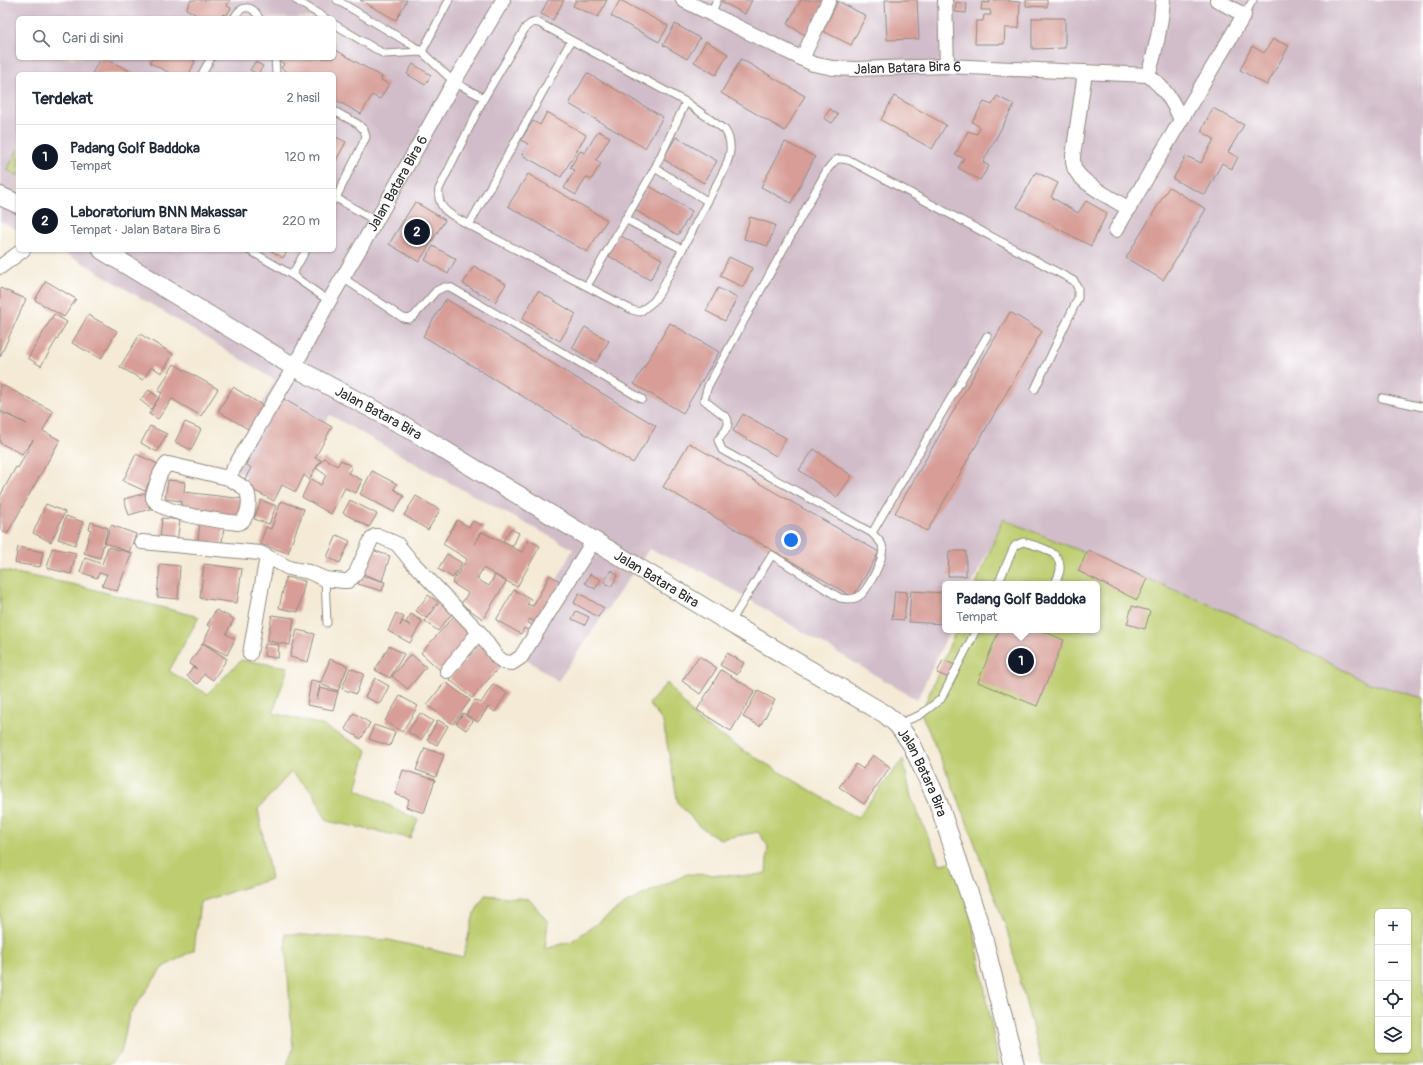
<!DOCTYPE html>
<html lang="id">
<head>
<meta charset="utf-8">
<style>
	body { margin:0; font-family:Pangolin,sans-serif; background:#f2f2f3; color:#1f2937 }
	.controls { position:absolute; right:12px; bottom:12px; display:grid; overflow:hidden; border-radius:6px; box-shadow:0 1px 3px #0004 }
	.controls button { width:36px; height:36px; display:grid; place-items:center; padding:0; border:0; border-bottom:1px solid #e0e1e3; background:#fff; color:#1f2937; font:20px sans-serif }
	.you { position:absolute; left:791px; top:540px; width:14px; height:14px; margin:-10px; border:3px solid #fff; border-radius:50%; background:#1a73e8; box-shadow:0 0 0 6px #1a73e833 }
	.badge { display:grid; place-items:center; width:26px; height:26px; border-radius:50%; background:#111827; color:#fff; font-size:13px; font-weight:700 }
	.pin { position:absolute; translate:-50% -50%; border:2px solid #fff; box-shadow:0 1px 4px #0006 }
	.popup { position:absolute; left:942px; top:581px; width:158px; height:52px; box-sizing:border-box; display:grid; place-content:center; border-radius:6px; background:#fff; filter:drop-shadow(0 1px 3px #0005); font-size:13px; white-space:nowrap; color:#747a83 }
	.popup b { font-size:15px; color:#1f2937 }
	.popup::after { content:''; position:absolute; left:50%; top:100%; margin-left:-8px; border:8px solid transparent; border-top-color:#fff }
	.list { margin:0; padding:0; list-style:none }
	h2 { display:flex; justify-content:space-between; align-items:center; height:52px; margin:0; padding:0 16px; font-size:17px }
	h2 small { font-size:13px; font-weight:400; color:#747a83 }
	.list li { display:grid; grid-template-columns:26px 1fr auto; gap:12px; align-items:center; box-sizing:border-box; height:64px; padding:0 16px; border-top:1px solid #e0e1e3 }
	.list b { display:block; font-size:15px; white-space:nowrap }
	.list p { margin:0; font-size:13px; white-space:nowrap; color:#747a83 }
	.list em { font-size:13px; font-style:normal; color:#747a83 }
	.icon { flex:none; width:22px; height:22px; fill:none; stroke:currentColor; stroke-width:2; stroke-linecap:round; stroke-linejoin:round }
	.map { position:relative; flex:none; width:1423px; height:1065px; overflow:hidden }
	.search { position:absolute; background:#fff; box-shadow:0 1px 3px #0004; left:16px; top:16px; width:320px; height:44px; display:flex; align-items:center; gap:10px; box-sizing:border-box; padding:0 14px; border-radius:6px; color:#747a83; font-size:15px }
	.panel { position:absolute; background:#fff; box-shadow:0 1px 3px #0004; left:16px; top:72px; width:320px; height:180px; border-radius:6px }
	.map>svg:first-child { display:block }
</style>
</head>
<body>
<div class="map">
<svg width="1423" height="1065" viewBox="0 0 1423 1065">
	<rect width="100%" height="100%" fill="#fff"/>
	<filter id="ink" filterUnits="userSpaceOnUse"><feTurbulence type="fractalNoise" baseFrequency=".025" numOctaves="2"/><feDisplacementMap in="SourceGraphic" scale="8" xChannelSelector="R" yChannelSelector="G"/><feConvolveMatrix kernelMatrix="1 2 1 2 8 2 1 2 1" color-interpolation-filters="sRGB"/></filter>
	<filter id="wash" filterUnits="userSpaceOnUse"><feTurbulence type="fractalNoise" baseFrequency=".012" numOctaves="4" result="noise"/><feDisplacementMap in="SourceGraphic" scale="16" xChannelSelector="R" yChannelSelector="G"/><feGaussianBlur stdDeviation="0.9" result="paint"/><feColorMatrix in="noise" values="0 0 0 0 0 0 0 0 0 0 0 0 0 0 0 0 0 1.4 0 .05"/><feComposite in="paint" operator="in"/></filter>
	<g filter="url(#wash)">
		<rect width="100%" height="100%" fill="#f4ead5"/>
		<path fill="#d1bdc9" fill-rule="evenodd" d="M0,0h1423v698l-54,-15 -139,-70 -226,-94 -32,65h-27v46h5l-33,70 -214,-128 -54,-23 -91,132 -39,-27 54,-105 -132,-71 -111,-63 -52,78 -50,-27 47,-86 -190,-116 -27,-14h276v-176h-316v156l-18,-9zM18,18h316v40h-316z"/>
		<g fill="#bdcd6f" stroke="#747c4d" fill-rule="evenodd">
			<polygon points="18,149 18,176 7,170"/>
			<path d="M1003,519l227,94 139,70 54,15v367h-381l-35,-135 -48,-129 -38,-88 35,-83h141v-46h-121zM1378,912h30v138h-30z"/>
			<polygon points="0,570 76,585 199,617 169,671 207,694 241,660 288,667 273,713 322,725 367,750 356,789 418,820 410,838 327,821 312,791 291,772 258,809 271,879 200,902 194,950 162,968 129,1015 121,1053 109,1065 0,1065"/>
			<polygon points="667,683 698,721 743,750 857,818 903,759 911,797 940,864 958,861 965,883 999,1065 287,1065 293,1049 285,934 389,940 463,957 474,914 485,895 529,899 548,922 545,949 572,941 626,903 687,874 750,876 766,873 768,846 758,832 720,839 700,827 678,803 663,722 649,704"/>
		</g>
		<g id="blocks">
			<g fill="#d79d96">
				<polygon points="191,0 230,0 227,6 231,8 226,16 223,14 221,18 202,18 186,9"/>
				<polygon points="360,0 407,0 396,20"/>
				<polygon points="548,0 564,0 553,20 541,14"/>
				<polygon points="576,0 607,0 598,17 573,6"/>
				<polygon points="620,0 668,26 659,42 611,16"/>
				<polygon points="723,0 752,0 745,14 722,2"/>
				<polygon points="801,0 826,0 805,35 787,24"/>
				<polygon points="885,0 917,0 919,39 887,40"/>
				<polygon points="989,0 1009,0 1009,1 1020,2 1019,28 1005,28 1004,44 975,44 976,21 983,21 984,15 991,15 990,10 981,10 982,2 990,3"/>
				<polygon points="1026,0 1047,0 1047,7 1026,6"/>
				<polygon points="838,1 866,16 851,45 823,31"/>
				<polygon points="956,2 967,4 966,13 955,12"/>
				<polygon points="1032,18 1065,18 1065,48 1032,49"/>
				<polygon points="675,24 700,38 687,59 663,45"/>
				<polygon points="1273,39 1289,46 1267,85 1240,70 1252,46 1264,53"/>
				<polygon points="706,41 728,54 716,75 694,62"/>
				<polygon points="334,49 382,77 381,80 389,84 380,99 372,95 361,114 334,99 334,74 291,74 281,68 284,64 278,60 280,58 334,58"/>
				<polygon points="100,58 104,58 136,74 92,74"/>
				<polygon points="152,58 190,58 195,61 189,74 172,74 150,63"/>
				<polygon points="741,59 805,96 785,131 721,93"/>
				<polygon points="255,62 263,66 258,74 250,70"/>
				<polygon points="413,64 431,75 425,85 407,74"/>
				<polygon points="587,73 663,117 645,148 569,104"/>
				<polygon points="894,96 946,125 932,149 881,120"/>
				<polygon points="997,96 1014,105 983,162 989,166 980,180 958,168 964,158 955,155 968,131 977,134 980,127 972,122 984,102 992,105"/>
				<polygon points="1213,108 1244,125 1228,152 1238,157 1232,169 1222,163 1205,195 1173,179 1186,156 1201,163 1214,139 1201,131"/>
				<polygon points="830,109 838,115 832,123 824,118"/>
				<polygon points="547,112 586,135 561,177 522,155 528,144 521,140 533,121 540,125"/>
				<polygon points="598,131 610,137 596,160 601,163 591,180 586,177 576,195 564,188 575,170 570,168 580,151 585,153"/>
				<polygon points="334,136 346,142 334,164"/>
				<polygon points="676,137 717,161 704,183 663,159"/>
				<polygon points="785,142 815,157 791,203 761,187"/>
				<polygon points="1036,172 1058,183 1051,197 1078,213 1086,201 1107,213 1091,246 1017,207"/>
				<polygon points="528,174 607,220 587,252 508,206"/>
				<polygon points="649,186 692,211 678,235 635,210"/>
				<polygon points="1169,187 1206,209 1163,280 1126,258"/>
				<polygon points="415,202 445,220 419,262 389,244"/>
				<polygon points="750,217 775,225 768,246 744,239"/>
				<polygon points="619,235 662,259 650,280 607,255"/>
				<polygon points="433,246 456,259 448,274 425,260"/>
				<polygon points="270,250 288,250 283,258"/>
				<polygon points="729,257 752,268 743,287 720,276"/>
				<polygon points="474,266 506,284 495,302 463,284"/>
				<polygon points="46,281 76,299 64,317 35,300"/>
				<polygon points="0,288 26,299 0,357"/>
				<polygon points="718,288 737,298 725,321 706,311"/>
				<polygon points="538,291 576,314 560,341 522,319"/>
				<polygon points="446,299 656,426 633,463 423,336"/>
				<polygon points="1010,312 1042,331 927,531 895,513"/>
				<polygon points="54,314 67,322 41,366 28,358"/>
				<polygon points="88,315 117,331 101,359 72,343"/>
				<polygon points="670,323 719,352 683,413 634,384"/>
				<polygon points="585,327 609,341 596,362 572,348"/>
				<polygon points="140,334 173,354 162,373 151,367 143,380 120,367"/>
				<polygon points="174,364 218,389 201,416 172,399 158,419 149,414 162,393 158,391"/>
				<polygon points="0,384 53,411 43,431 60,440 7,534 0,530 0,496 16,467 18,468 33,440 22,454 0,443 0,412 27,424 0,410"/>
				<polygon points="233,387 268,409 253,432 218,411"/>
				<polygon points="149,390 159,398 151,409 140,400"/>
				<polygon points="282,398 332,427 315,458 321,460 316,468 315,469 310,478 321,485 326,475 316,468 324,458 337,466 341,460 352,467 348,473 362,480 356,493 345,488 331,514 302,497 310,480 304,475 296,492 282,485 274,501 242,484 251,468 246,464"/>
				<polygon points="743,414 786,438 776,456 733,431"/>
				<polygon points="185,422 201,429 191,450 175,442"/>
				<polygon points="150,426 167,434 157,452 141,443"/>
				<polygon points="689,443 879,552 853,597 663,487"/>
				<polygon points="814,449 852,476 837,497 799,470"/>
				<polygon points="136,454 158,464 145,491 123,481"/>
				<polygon points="372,471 397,484 394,489 404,496 394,512 360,494"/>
				<polygon points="168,480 185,482 184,492 244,499 241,520 180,513 181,501 165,499"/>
				<polygon points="145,493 150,509 129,515 124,499"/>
				<polygon points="416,496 440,510 428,530 404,515"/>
				<polygon points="261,500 276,506 269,524 254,519"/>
				<polygon points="350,500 377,514 369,527 343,513"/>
				<polygon points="281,501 304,509 288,553 260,544 266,527 271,529"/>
				<polygon points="46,504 65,512 51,542 33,533"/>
				<polygon points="66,516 83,522 75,545 58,539"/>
				<polygon points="162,518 180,520 177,542 160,540"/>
				<polygon points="457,520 469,527 473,521 484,526 474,545 482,532 522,552 529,540 540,546 517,587 483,568 477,579 489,586 495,575 506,582 483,619 461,604 468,593 452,583 467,559 443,544"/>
				<polygon points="91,522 108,528 100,558 84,553 91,529 89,529"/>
				<polygon points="200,522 224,525 222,543 198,541"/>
				<polygon points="111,525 136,534 129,552 105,543"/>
				<polygon points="510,529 519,533 513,546 503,541"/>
				<polygon points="337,535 350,541 340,563 327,557"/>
				<polygon points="18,547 43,552 40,567 15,563"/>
				<polygon points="108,547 132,553 117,591 102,586 107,574 99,573 97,578 80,572 85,558 102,564"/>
				<polygon points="52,548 76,553 71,574 47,568"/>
				<polygon points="369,549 390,556 382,581 361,573"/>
				<polygon points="1088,550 1147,579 1137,600 1078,571"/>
				<polygon points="949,551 966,551 966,576 948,576"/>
				<polygon points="447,554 462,563 453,578 438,569"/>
				<polygon points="160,564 180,566 178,599 157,597"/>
				<polygon points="204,564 242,569 237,603 200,598"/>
				<polygon points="611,570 618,575 611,587 604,582"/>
				<polygon points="590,574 601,580 595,589 585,583"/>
				<polygon points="361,575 385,582 382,591 358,584"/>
				<polygon points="550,575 561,582 537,623 530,619 527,622 536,628 533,633 524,628 521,634 496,620 514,590 531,599 527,604 533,606"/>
				<polygon points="286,577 305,581 298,612 279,608"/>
				<polygon points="895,591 907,592 904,620 892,619"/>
				<polygon points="911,591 945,593 945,624 909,622"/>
				<polygon points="579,593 604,608 598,617 574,603"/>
				<polygon points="428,595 438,602 426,618 416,611"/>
				<polygon points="441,601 454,611 438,631 425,621"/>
				<polygon points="1132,606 1150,611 1145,629 1127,624"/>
				<polygon points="216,610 234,619 226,634 235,639 227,655 203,643 211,627 207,625"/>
				<polygon points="576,611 589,617 585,625 572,619"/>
				<polygon points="396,613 404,617 400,626 402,621 411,626 406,622 411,614 422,621 410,643 388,631"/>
				<polygon points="272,615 294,618 290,645 267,641"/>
				<polygon points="455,615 475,633 441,671 421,653"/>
				<polygon points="297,630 315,634 308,662 290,657"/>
				<polygon points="999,630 1040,630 1064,640 1037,706 978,682"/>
				<polygon points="203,643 227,659 213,680 204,674 198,684 187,676 193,667 197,669 189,664"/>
				<polygon points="265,644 279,645 278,658 264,656"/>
				<polygon points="479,644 502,664 472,698 449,679"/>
				<polygon points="389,646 404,654 390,678 375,670"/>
				<polygon points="727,653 744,663 737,675 720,665"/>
				<polygon points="411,654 426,667 408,689 392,676"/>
				<polygon points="699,656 717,668 700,694 682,681"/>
				<polygon points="330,659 348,666 338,691 320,684 317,699 320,688 338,692 333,710 307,705 311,680 321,682"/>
				<polygon points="943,660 955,665 949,678 937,673"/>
				<polygon points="350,668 364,674 356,694 342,689"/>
				<polygon points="721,670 755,691 731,731 697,710"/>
				<polygon points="375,678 389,686 380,704 365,697"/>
				<polygon points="445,682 470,700 453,724 427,705"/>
				<polygon points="493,684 507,693 495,712 488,707 478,722 466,715 475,700 481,703"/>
				<polygon points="758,691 775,700 760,726 743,717"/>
				<polygon points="400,696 418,706 402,732 385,721"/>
				<polygon points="354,713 370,723 361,739 345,729"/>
				<polygon points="420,713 433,721 421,740 408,732"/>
				<polygon points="463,713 473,721 466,730 456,723"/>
				<polygon points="438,720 448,726 437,745 427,740"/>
				<polygon points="374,725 395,732 390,746 369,739"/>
				<polygon points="425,748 444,755 436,777 416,770"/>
				<polygon points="873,755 890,767 864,804 839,787 856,764 863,769"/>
				<polygon points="403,770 435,780 424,813 406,807 409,799 395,794"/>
			</g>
		</g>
	</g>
	<g filter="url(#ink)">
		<use href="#blocks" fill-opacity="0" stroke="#908a80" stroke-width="1"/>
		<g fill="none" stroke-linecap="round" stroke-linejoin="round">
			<defs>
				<g id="service">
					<polyline points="296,0 325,18"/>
					<polyline points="337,0 412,45 422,52 449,0"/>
					<polyline points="711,15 717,0"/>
					<polyline points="1244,15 1253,0"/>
					<path d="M234,18c7,-13 18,-14 25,0"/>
					<path d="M535,22l4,1 147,79 39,28c9,14 5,28 -2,42l-63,120 -6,9 -14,11 -8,-2 -163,-85c-15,-9 -33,-14 -30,-36l45,-91 42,-71 4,-3z"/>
					<polyline points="334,24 384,54 422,52 454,82 484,98"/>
					<polyline points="275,58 276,74"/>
					<polyline points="202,74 211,58"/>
					<polyline points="334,111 358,124 364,130 366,137 336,198 334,197"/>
					<polyline points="655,168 707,201"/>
					<polyline points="334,200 336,198 376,221"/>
					<polyline points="625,219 682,249"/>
					<polyline points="469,225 571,41"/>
					<polyline points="249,250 292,275 329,301"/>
					<polyline points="292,275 306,250"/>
					<polyline points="343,278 403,318 409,319 414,316 436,291 444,287 450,287 642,399"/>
					<polyline points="587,286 655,168 686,102"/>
					<polyline points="1382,398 1423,407"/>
					<path d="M872,533l-150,-83 -4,-10c5,-7 13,-13 9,-22l-23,-18 4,-14 119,-216c9,-12 10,-13 24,-9l223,120 4,7v10l-43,91"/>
					<polyline points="325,579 327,623"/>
					<path d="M998,584l16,-37 2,-2 7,-3c13,4 39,8 37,27 0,5 -4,11 -5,15"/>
					<path d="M730,623l42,-68 68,43c6,1 12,2 18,-1 10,-6 28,-41 24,-52 -2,-5 -7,-8 -10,-12l115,-197"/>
					<polyline points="898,724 920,715 941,699 976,630"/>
				</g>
				<g id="minor">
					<path id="s1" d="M683,0l130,64 20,4 22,1 92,-3 201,9"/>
					<polyline points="945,0 947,66"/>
					<polyline points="802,59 829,0"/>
					<path d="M1085,72l-12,84c0,6 0,11 3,15 8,14 39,29 53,38"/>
					<path d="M1148,75c8,-25 13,-49 15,-75"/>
					<polyline points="1181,120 1244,15 1217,0"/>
					<path d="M1116,230l65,-110c-8,-19 -17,-32 -33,-45"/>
					<polyline points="0,267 23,250"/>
					<path id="s2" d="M228,478l-55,-13 -6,-1c-6,6 -9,14 -11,22 -1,4 -4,9 -3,12 5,16 70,23 85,25 11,-2 14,-27 7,-34 -4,-4 -12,-8 -17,-11l66,-111 35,-66 47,-80 78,-139 49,-82"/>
					<polyline points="142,542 260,553 289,568 309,572 325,579 344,581 348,581 355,575 371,540 375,536 379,536 397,544 411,561 479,632 497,657 504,662 512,663 521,657 594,540"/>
					<polyline points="250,654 267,556"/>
					<polyline points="447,671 479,632"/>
				</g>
				<g id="tertiary">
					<polyline points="0,196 18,204"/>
					<path id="s3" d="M102,250l192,117 112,60 324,196 155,91 12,10 14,19 26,56 44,130 34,136"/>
				</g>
			</defs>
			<use href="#service" stroke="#908a80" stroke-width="9"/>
			<use href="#minor" stroke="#908a80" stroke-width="16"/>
			<use href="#tertiary" stroke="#908a80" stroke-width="20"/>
			<use href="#service" stroke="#fff" stroke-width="7"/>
			<use href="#minor" stroke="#fff" stroke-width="14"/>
			<use href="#tertiary" stroke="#fff" stroke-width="18"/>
		</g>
	</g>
	<g text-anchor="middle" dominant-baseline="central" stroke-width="3" stroke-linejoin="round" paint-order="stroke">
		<g font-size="14" fill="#2b2b2b" stroke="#fff">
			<text stroke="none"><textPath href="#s1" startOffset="240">Jalan Batara Bira 6</textPath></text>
			<text stroke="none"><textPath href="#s2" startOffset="590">Jalan Batara Bira 6</textPath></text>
			<text stroke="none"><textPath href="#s3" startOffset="321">Jalan Batara Bira</textPath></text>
			<text stroke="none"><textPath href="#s3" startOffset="645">Jalan Batara Bira</textPath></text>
			<text stroke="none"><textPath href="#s3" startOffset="981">Jalan Batara Bira</textPath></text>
		</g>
	</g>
</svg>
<div class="controls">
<button>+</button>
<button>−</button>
<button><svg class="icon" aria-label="locate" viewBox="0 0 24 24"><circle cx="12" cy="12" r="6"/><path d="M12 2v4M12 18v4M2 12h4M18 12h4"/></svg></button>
<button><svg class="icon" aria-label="layers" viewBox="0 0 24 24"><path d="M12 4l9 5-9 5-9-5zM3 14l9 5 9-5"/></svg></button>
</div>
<div class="you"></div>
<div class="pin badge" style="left:1021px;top:661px">1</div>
<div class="popup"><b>Padang Golf Baddoka</b>Tempat</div>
<div class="pin badge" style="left:417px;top:232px">2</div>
<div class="search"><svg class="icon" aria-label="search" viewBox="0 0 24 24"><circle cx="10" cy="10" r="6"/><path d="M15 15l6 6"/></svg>Cari di sini</div>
<section class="panel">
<h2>Terdekat<small>2 hasil</small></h2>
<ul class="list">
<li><span class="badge">1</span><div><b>Padang Golf Baddoka</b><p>Tempat</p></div><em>120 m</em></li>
<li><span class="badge">2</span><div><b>Laboratorium BNN Makassar</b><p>Tempat · Jalan Batara Bira 6</p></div><em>220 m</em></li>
</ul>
</section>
</div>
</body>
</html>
